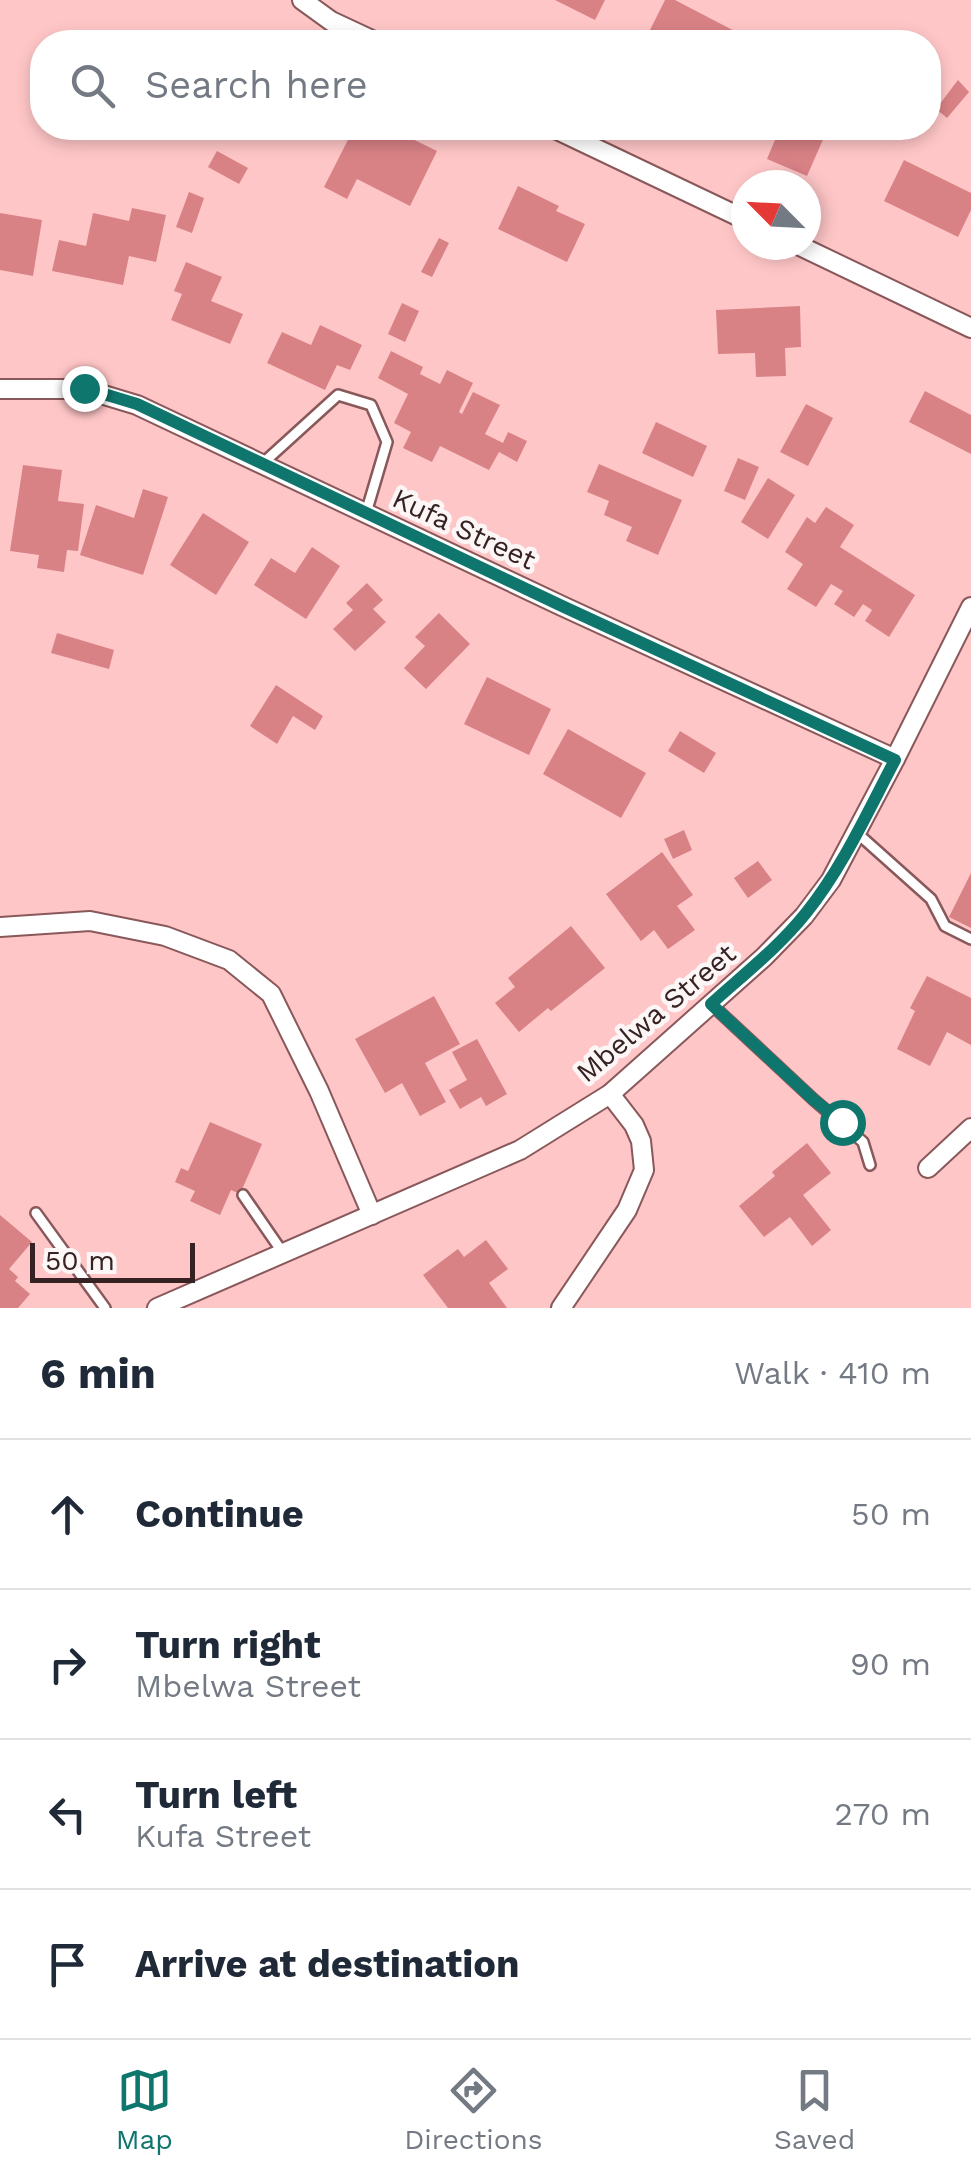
<!DOCTYPE html>
<html lang="en">
<head>
<meta charset="utf-8">
<style>
	body { margin:0; font-family:"Work Sans",sans-serif; background:#f2f2f3; color:#1f2937 }
	.compass { position:absolute; left:731px; top:170px; width:90px; height:90px; border-radius:50%; background:#fff; box-shadow:0 5px 15px #0003; rotate:294deg }
	.scale { position:absolute; left:30px; bottom:25px; width:165px; box-sizing:border-box; padding-left:10px; border:5px solid #372223; border-top:0; font-size:28px; line-height:35px; white-space:nowrap; color:#372223; -webkit-text-stroke:8px #fcf6f6; paint-order:stroke }
	.stop { position:absolute; width:30px; height:30px; margin:-22px; border:8px solid #0f766e; border-radius:50%; background:#fff }
	.stop.end { background:#0f766e; border-color:#fff; box-shadow:0 2px 10px #0008 }
	.list { margin:0; padding:0; list-style:none }
	h2 { display:flex; justify-content:space-between; align-items:center; height:130px; margin:0; padding:0 40px; font-size:42px }
	h2 small { font-size:32px; font-weight:400; color:#747a83 }
	.list li { display:grid; grid-template-columns:65px 1fr auto; gap:30px; align-items:center; box-sizing:border-box; height:150px; padding:0 40px; border-top:2px solid #e0e1e3 }
	.list b { display:block; font-size:38px; white-space:nowrap }
	.list p { margin:0; font-size:32px; white-space:nowrap; color:#747a83 }
	.list em { font-size:32px; font-style:normal; color:#747a83 }
	.icon { flex:none; width:55px; height:55px; fill:none; stroke:currentColor; stroke-width:2; stroke-linecap:round; stroke-linejoin:round }
	.map { position:relative; flex:none; width:971px; height:1308px; overflow:hidden }
	.search { position:absolute; background:#fff; box-shadow:0 5px 15px #0003; left:30px; right:30px; top:30px; height:110px; display:flex; align-items:center; gap:25px; box-sizing:border-box; padding:0 35px; border-radius:40px; color:#747a83; font-size:38px }
	.sheet { height:730px; background:#fff }
	nav { display:flex; justify-content:space-around; align-items:center; box-sizing:border-box; height:140px; border-top:2px solid #e0e1e3; background:#fff; font-size:28px; color:#747a83 }
	nav a { display:grid; justify-items:center; gap:5px }
	nav .on { color:#0f766e }
	.map>svg:first-child { display:block }
</style>
</head>
<body>
<div class="map">
<svg width="971" height="1308" viewBox="0 0 971 1308">
	<rect width="100%" height="100%" fill="#ffc6c7"/>
	<g fill="#d98286">
		<polygon points="555,0 605,0 595,20"/>
		<polygon points="665,0 675,0 746,37 743,42 644,42"/>
		<polygon points="958,80 969,92 947,118 936,109"/>
		<polygon points="354,128 378,139 383,128 390,128 437,151 410,206 357,179 347,199 324,187"/>
		<polygon points="780,128 828,128 807,176 767,159"/>
		<polygon points="217,151 248,168 239,184 208,167"/>
		<polygon points="904,160 971,193 971,210 958,237 884,201"/>
		<polygon points="518,186 559,206 556,211 585,224 567,262 498,229"/>
		<polygon points="189,192 204,198 192,233 176,227"/>
		<polygon points="132,208 166,215 156,262 129,256 123,285 52,271 59,240 86,246 93,213 129,221"/>
		<polygon points="0,213 42,220 33,276 0,270"/>
		<polygon points="439,238 449,243 432,277 421,272"/>
		<polygon points="186,262 222,277 211,301 243,314 230,344 171,320 182,294 174,291"/>
		<polygon points="402,303 419,311 405,342 388,334"/>
		<polygon points="800,306 801,347 785,348 786,376 756,377 755,353 718,354 716,310"/>
		<polygon points="320,325 362,345 350,370 337,365 325,390 267,363 282,332 311,345"/>
		<polygon points="391,351 423,367 420,374 440,384 447,370 473,383 459,412 462,414 473,392 500,405 485,434 503,443 508,432 527,441 517,462 499,452 489,470 440,446 432,462 403,448 411,432 394,423 408,394 378,378"/>
		<polygon points="925,391 971,415 971,454 909,422"/>
		<polygon points="806,404 833,418 808,466 780,452"/>
		<polygon points="656,422 707,446 693,477 642,453"/>
		<polygon points="738,458 759,467 745,500 724,491"/>
		<polygon points="599,464 682,500 658,555 626,541 632,527 604,515 609,501 587,492"/>
		<polygon points="23,465 62,470 58,501 84,504 78,551 67,550 64,572 37,568 39,555 10,551"/>
		<polygon points="768,478 795,495 768,539 741,522"/>
		<polygon points="143,489 168,497 143,575 80,555 96,505 134,518"/>
		<polygon points="826,507 854,525 840,547 915,595 889,637 865,621 872,610 863,604 854,617 834,604 843,591 831,584 816,607 787,589 803,564 785,552 807,517 815,523"/>
		<polygon points="203,513 249,542 216,595 170,565"/>
		<polygon points="312,547 340,566 306,619 254,585 271,558 295,573"/>
		<polygon points="367,583 383,600 373,609 386,622 355,651 333,629 353,610 346,603"/>
		<polygon points="439,613 470,644 426,689 404,668 425,646 415,637"/>
		<polygon points="57,633 114,650 109,669 51,653"/>
		<polygon points="487,677 551,709 529,755 464,724"/>
		<polygon points="276,685 323,716 315,730 293,716 277,744 250,726"/>
		<polygon points="568,729 646,773 621,818 543,774"/>
		<polygon points="680,731 716,753 704,773 668,751"/>
		<polygon points="684,830 692,850 673,859 664,839"/>
		<polygon points="662,852 693,895 677,906 695,930 668,949 654,930 641,941 606,894"/>
		<polygon points="758,861 772,880 748,898 734,878"/>
		<polygon points="971,873 971,928 949,917"/>
		<polygon points="571,926 605,968 551,1011 548,1008 519,1032 495,1003 515,987 508,978"/>
		<polygon points="927,976 971,998 971,1045 947,1032 930,1066 897,1049 915,1011 910,1008"/>
		<polygon points="434,996 460,1044 425,1063 446,1102 420,1116 402,1083 385,1093 355,1039"/>
		<polygon points="477,1039 507,1094 486,1106 481,1097 460,1109 449,1090 467,1080 452,1052"/>
		<polygon points="210,1122 262,1144 240,1194 231,1190 220,1215 190,1201 195,1191 175,1182 181,1168 188,1171"/>
		<polygon points="807,1143 831,1173 803,1195 831,1230 812,1246 790,1217 764,1237 739,1206 775,1176 772,1172"/>
		<polygon points="0,1215 32,1242 9,1269 18,1277 15,1281 30,1294 18,1308 0,1308"/>
		<polygon points="486,1240 508,1269 489,1283 507,1308 448,1308 423,1275 458,1249 464,1257"/>
	</g>
	<g fill="none" stroke-linecap="round" stroke-linejoin="round">
		<defs>
			<g id="service">
				<polyline points="262,464 338,395 371,405 387,442 366,513"/>
				<polyline points="856,832 931,899 945,926 971,939"/>
				<polyline points="711,1004 814,1100 863,1142 870,1165"/>
				<polyline points="243,1195 283,1253"/>
				<polyline points="36,1213 105,1308"/>
			</g>
			<g id="minor">
				<polyline points="302,0 331,21 376,42"/>
				<polyline points="553,128 746,220"/>
				<polyline points="798,245 971,328"/>
				<polyline points="0,389 84,389 137,405 562,606 895,759"/>
				<polyline points="0,927 90,921 165,936 229,960 271,994 319,1091 372,1215"/>
				<polyline points="928,1168 971,1128"/>
				<polyline points="157,1308 520,1150 610,1094 764,957 804,916 831,880 895,759 971,607"/>
				<polyline points="561,1308 627,1210 644,1170 641,1141 634,1125 610,1094"/>
			</g>
		</defs>
		<use href="#service" stroke="#89585a" stroke-width="14"/>
		<use href="#minor" stroke="#89585a" stroke-width="22"/>
		<use href="#service" stroke="#fff" stroke-width="9"/>
		<use href="#minor" stroke="#fff" stroke-width="18"/>
	</g>
	<g fill="none" stroke-linecap="round" stroke-linejoin="round">
		<path stroke="#0f766e" stroke-width="12" d="M84,388l53,16 425,202 333,154c-27,51 -52,107 -89,153 -27,34 -63,62 -95,91l103,96 28,22"/>
	</g>
	<g text-anchor="middle" dominant-baseline="central" stroke-width="9" stroke-linejoin="round" paint-order="stroke">
		<g font-size="28" fill="#372223" stroke="#fcf6f6">
			<text transform="translate(464 529) rotate(25)">Kufa Street</text>
			<text transform="translate(656 1013) rotate(-40)">Mbelwa Street</text>
		</g>
	</g>
</svg>
<svg class="compass" viewBox="-18 -18 36 36"><path d="M0-13l5 13h-10z" fill="#e53935"/><path d="M0 13l5-13h-10z" fill="#747a83"/></svg>
<div class="scale">50 m</div>
<div class="stop" style="left:842px;top:1122px"></div>
<div class="stop end" style="left:84px;top:388px"></div>
<div class="search"><svg class="icon" aria-label="search" viewBox="0 0 24 24"><circle cx="10" cy="10" r="6"/><path d="M15 15l6 6"/></svg>Search here</div>
</div>
<section class="sheet">
<h2>6 min<small>Walk · 410 m</small></h2>
<ul class="list">
<li><svg class="icon" aria-label="ahead" viewBox="0 0 24 24"><path d="M12 20V5M6 11l6-6 6 6"/></svg><div><b>Continue</b></div><em>50 m</em></li>
<li><svg class="icon" aria-label="right" viewBox="0 0 24 24"><path d="M7 20v-9h11M14 6l5 5-5 5"/></svg><div><b>Turn right</b><p>Mbelwa Street</p></div><em>90 m</em></li>
<li><svg class="icon" aria-label="left" viewBox="0 0 24 24"><path d="M17 20v-9H6M10 6l-5 5 5 5"/></svg><div><b>Turn left</b><p>Kufa Street</p></div><em>270 m</em></li>
<li><svg class="icon" aria-label="arrive" viewBox="0 0 24 24"><path d="M6 21V4h12l-3 4 3 4H6"/></svg><div><b>Arrive at destination</b></div></li>
</ul>
</section>
<nav>
<a class="on"><svg class="icon" aria-label="map" viewBox="0 0 24 24"><path d="M3 6l6-2 6 2 6-2v14l-6 2-6-2-6 2zM9 4v14M15 6v14"/></svg>Map</a>
<a><svg class="icon" aria-label="directions" viewBox="0 0 24 24"><path d="M12 3l9 9-9 9-9-9zM9 14v-3h6M13 9l2 2-2 2"/></svg>Directions</a>
<a><svg class="icon" aria-label="saved" viewBox="0 0 24 24"><path d="M7 4h10v16l-5-4-5 4z"/></svg>Saved</a>
</nav>
</body>
</html>
